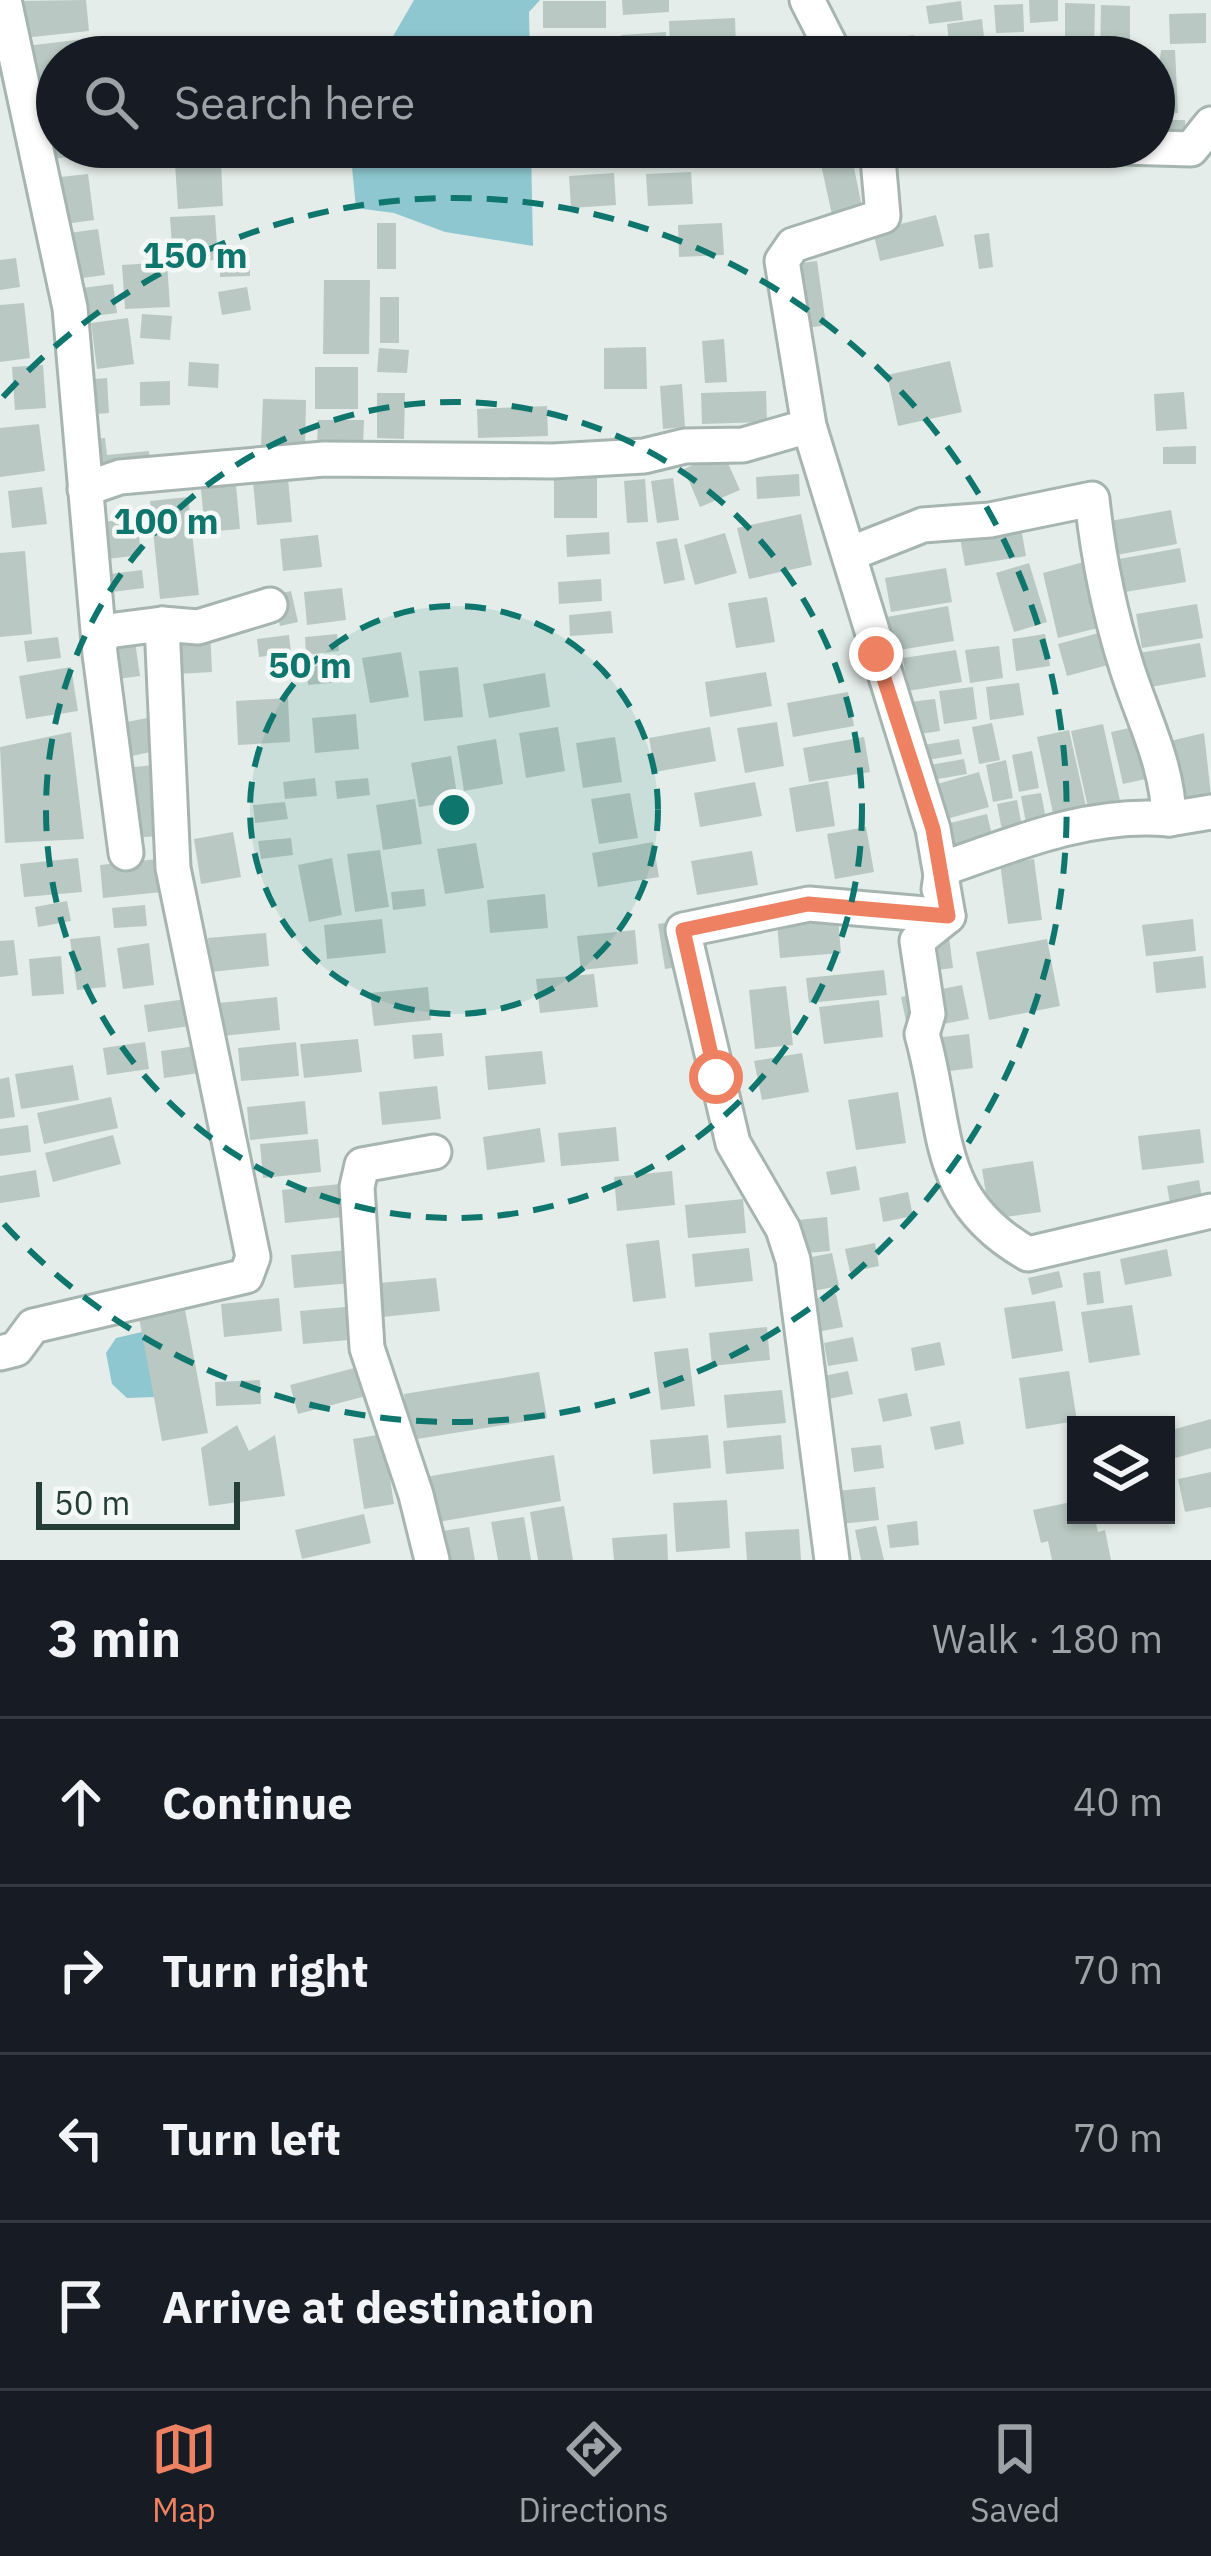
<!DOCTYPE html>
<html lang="en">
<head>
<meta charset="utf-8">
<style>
	body { margin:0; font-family:"IBM Plex Sans",sans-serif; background:#20242c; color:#f1f3f6 }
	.controls { position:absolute; right:36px; bottom:36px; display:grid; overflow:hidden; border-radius:0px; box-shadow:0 3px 9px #0004 }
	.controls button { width:108px; height:108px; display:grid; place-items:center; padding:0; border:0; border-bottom:3px solid #363941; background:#171b24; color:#f1f3f6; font:60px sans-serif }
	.scale { position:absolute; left:36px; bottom:30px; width:204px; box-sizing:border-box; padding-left:12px; border:6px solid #243e37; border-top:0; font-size:33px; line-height:42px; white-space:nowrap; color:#243e37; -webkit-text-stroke:9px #f4f9f7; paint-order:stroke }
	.stop { position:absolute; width:36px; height:36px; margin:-27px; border:9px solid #ee8161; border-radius:50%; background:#fff }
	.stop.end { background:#ee8161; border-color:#fff; box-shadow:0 3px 12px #0008 }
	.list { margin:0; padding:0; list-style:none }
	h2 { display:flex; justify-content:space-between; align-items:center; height:156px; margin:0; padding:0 48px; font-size:51px }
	h2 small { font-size:39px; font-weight:400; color:#9ea1a6 }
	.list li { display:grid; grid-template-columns:78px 1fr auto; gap:36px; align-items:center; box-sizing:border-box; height:168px; padding:0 48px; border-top:3px solid #363941 }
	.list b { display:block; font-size:45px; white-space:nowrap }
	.list em { font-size:39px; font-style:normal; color:#9ea1a6 }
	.icon { flex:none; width:66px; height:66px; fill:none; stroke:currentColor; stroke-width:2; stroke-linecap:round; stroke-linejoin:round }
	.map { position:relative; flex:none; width:1211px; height:1560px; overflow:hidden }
	.search { position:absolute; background:#171b24; box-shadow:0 3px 9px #0004; left:36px; right:36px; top:36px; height:132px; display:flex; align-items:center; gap:30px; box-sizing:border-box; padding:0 42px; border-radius:66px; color:#9ea1a6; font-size:45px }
	.sheet { height:828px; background:#171b24 }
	nav { display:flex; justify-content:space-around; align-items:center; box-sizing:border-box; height:168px; border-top:3px solid #363941; background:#171b24; font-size:33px; color:#9ea1a6 }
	nav a { display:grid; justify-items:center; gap:6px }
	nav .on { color:#ee8161 }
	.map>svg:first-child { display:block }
</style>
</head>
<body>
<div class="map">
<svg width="1211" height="1560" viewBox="0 0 1211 1560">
	<rect width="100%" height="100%" fill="#e4ede9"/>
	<g fill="#8ec7d0">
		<polygon points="414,0 540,0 529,12 530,57 381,57"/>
		<polygon points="350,147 531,147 533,246 445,232 394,213 356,208"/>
		<polygon points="146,1331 156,1397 127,1398 112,1384 106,1353 116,1338"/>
	</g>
	<g fill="#b9c8c2">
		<polygon points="86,0 89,31 23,38 19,1"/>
		<polygon points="622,0 669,0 669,12 623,15"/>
		<polygon points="1029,0 1058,0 1058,21 1030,23"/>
		<rect x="543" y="1" width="63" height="27"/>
		<polygon points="961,1 963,20 929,24 926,6"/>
		<polygon points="1065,3 1095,4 1094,57 1065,57"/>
		<polygon points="1023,4 1024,32 996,33 994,5"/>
		<polygon points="1101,5 1130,6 1130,57 1100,57"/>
		<polygon points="1206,13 1206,43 1170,44 1169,14"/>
		<polygon points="735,18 736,50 670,52 669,21"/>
		<polygon points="982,19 984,37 949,42 947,24"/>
		<polygon points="666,32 667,57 622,57 621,35"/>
		<polygon points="914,35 916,51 880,56 872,41"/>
		<polygon points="93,38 95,57 57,57 57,79 31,83 26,46"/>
		<polygon points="1025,41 1026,57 996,57 995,42"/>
		<polygon points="991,42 992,57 962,57 961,43"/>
		<rect x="236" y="46" width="56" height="11"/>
		<polygon points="1161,50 1175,50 1178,113 1154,116"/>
		<polygon points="57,94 57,147 116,147 117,152 50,159 44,96"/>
		<rect x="1154" y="120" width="31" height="19"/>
		<polygon points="623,147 688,147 688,154 623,157"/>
		<polygon points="851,153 864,217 834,224 820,160"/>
		<polygon points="221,162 223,206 178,209 175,164"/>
		<polygon points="691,172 693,204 648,206 646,174"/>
		<polygon points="614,173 616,205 571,208 569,176"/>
		<polygon points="88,174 94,220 57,225 51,178"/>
		<polygon points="215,215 218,260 173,262 170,217"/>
		<polygon points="936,215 944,246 880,261 873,231"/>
		<rect x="377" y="223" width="19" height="46"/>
		<polygon points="722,223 724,255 679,257 678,225"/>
		<polygon points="98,229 105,275 68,280 62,234"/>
		<polygon points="989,233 993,267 979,269 974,235"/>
		<polygon points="250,252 250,276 220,277 220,253"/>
		<polygon points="16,258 20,287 0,290 0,260"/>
		<polygon points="817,261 826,325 795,330 786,265"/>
		<polygon points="167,262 170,307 125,309 122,265"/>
		<polygon points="324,280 370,280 369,354 323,354"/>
		<polygon points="113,284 117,313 79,318 75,289"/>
		<polygon points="247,287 251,310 222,315 218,292"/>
		<rect x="380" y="297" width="19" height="46"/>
		<polygon points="24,303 30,358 0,362 0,305"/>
		<polygon points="142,314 172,316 170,340 140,338"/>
		<polygon points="128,318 134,364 97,369 91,323"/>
		<polygon points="724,339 727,382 705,383 702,341"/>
		<polygon points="646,347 647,389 604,389 604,348"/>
		<polygon points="379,348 409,350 407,373 377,372"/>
		<polygon points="950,361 962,412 898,426 887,375"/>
		<polygon points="189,362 219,364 218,388 188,386"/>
		<polygon points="43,365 46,408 15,410 12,367"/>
		<rect x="315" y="367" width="43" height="42"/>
		<polygon points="107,378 109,413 84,415 82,380"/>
		<polygon points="170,381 170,405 140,406 140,382"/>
		<polygon points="682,384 685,427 663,429 660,386"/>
		<polygon points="766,391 767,422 702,424 701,393"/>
		<polygon points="1184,392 1187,429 1156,431 1154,394"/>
		<polygon points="377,393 405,393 404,439 377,438"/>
		<polygon points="263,399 306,400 305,447 261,446"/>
		<polygon points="547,406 548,436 478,438 477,409"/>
		<polygon points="318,420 364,420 363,447 317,447"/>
		<polygon points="39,424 45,471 0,477 0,428"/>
		<polygon points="105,438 107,455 149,451 150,467 91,473 88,439"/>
		<polygon points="1196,446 1196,464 1163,464 1163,447"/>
		<polygon points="723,452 740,490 700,507 684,469"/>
		<polygon points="799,474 800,496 757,499 756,477"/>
		<polygon points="554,476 597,477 597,518 554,518"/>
		<polygon points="288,478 292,522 257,525 253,481"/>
		<polygon points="673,478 679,520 657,523 651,481"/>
		<polygon points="645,479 648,522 627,523 624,481"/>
		<polygon points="236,485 240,529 205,532 201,489"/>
		<polygon points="42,487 47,524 12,528 8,491"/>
		<polygon points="188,497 199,595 160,599 150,501"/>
		<polygon points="1171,510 1177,544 1116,555 1110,521"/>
		<polygon points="801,514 812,565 749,579 737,528"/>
		<polygon points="137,518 141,555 107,559 102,522"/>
		<polygon points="1020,522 1026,556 965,566 959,532"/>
		<polygon points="609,532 610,554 567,557 566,535"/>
		<polygon points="725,533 737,573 695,585 684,545"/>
		<polygon points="318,535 322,567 283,571 280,539"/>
		<polygon points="677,538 685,580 664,584 656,542"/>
		<polygon points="1180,548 1186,582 1125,592 1119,559"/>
		<polygon points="25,551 32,634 0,637 0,553"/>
		<polygon points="1095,559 1110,625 1058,638 1043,573"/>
		<polygon points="1029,563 1047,622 1014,632 996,573"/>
		<polygon points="946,568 952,602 891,612 885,578"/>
		<polygon points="142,570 144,588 112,592 110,574"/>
		<polygon points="601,579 602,601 559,604 558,582"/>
		<polygon points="342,588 346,620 307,625 304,592"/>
		<polygon points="291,591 298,622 280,626 273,595"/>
		<polygon points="767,597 775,642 736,648 728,603"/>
		<polygon points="1197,604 1203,638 1142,648 1136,614"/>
		<polygon points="948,606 954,641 893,651 887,617"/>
		<polygon points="611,611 613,633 570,636 569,615"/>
		<polygon points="210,629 212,672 159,675 157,630"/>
		<polygon points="1110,630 1119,662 1067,676 1058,644"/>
		<polygon points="337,634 339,651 306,655 305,637"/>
		<polygon points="1045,634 1050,666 1016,671 1012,639"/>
		<polygon points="289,635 291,653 259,657 257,639"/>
		<polygon points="58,637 61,658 27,662 24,641"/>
		<polygon points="135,641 140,676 110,680 105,646"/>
		<polygon points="1200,643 1206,677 1145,688 1139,653"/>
		<polygon points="999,646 1003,678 970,683 965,650"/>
		<polygon points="956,650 962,682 908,691 903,658"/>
		<polygon points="401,652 409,697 370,703 362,658"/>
		<polygon points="339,664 341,682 308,685 307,667"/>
		<polygon points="71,667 78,711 26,719 19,676"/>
		<polygon points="458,667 463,717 424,721 419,671"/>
		<polygon points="766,672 772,706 710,717 705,682"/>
		<polygon points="545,673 550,707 489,718 483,684"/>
		<polygon points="1019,683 1024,715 990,720 986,687"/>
		<polygon points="973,687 977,719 944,724 939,691"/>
		<polygon points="848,692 854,726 793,737 787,703"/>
		<polygon points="288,698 290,742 238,745 236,701"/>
		<polygon points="935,699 940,731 906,736 901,703"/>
		<polygon points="356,714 359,749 315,753 312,718"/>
		<polygon points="152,717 159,750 119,759 112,725"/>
		<polygon points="777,722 784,766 745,773 737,728"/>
		<polygon points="992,723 1000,760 979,764 972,727"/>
		<polygon points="1103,724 1121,805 1089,812 1071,731"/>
		<polygon points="1143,725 1155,777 1123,784 1111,732"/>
		<polygon points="558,727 565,771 526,778 519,733"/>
		<polygon points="710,727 716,761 655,772 649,738"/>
		<polygon points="1069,730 1087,811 1054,818 1037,737"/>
		<polygon points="71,732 84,839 5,843 0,747"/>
		<polygon points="1204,733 1211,795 1185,802 1170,741"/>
		<polygon points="615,737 622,782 583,788 576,743"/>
		<polygon points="864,737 870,772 809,782 803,748"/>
		<polygon points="496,739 503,784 464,791 457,746"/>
		<polygon points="959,739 962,754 916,762 913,747"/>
		<polygon points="1032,751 1039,788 1019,792 1012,755"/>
		<polygon points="451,756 458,801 419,807 411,763"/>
		<polygon points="964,759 967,774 920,782 918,767"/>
		<polygon points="1006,760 1013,798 993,802 986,765"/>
		<polygon points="153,765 159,836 131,838 126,768"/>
		<polygon points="979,772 989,807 936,822 927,787"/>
		<polygon points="315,778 317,796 285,799 283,782"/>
		<polygon points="368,778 370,795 337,799 335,781"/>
		<polygon points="828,781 835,826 796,832 789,788"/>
		<polygon points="755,782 762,816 700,827 694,793"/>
		<polygon points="630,793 638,838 599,844 591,799"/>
		<polygon points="1041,793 1048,830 1028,834 1021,796"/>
		<polygon points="415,799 422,844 383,850 376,805"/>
		<polygon points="1017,800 1024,837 1004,841 997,804"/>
		<polygon points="285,802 288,819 255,823 253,805"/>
		<polygon points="987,814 994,844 946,857 938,826"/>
		<polygon points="866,827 874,872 835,879 827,834"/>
		<polygon points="233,832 241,877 201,884 194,839"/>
		<polygon points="291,838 293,855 261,859 258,841"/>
		<polygon points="653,842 659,877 598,887 592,853"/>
		<polygon points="476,843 484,888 445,894 437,849"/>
		<polygon points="380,850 389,907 355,912 347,854"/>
		<polygon points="752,851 758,885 697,895 691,861"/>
		<polygon points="78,858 82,892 24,897 20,864"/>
		<polygon points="332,858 342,915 309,922 298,865"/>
		<polygon points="158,859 162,892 103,898 100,865"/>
		<polygon points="1034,859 1042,920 1008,924 1000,863"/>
		<polygon points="424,889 426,906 393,910 391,892"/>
		<polygon points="545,894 548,928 490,933 487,900"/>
		<polygon points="67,901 71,921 38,927 35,907"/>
		<polygon points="145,905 147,926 114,928 112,908"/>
		<polygon points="696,918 704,963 665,969 658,924"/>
		<polygon points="382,919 386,953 327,959 324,925"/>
		<polygon points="838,919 841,953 780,958 777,924"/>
		<polygon points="1193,919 1196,951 1146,956 1142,925"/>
		<polygon points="635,930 638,964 581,970 577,936"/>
		<polygon points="266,933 269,966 211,972 208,938"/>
		<polygon points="100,936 106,987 77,990 70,939"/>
		<polygon points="949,937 953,968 903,974 900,942"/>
		<polygon points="1047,939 1060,1006 989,1020 976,952"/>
		<polygon points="14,940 18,975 0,977 0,941"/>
		<polygon points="149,943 154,985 123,989 117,948"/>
		<polygon points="61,956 64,994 32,996 29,959"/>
		<polygon points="1203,956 1206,988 1156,993 1153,962"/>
		<polygon points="884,970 887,995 809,1003 806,978"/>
		<polygon points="594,974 598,1007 540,1013 536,979"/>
		<polygon points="962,985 969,1019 908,1031 901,997"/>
		<polygon points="786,986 793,1045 755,1049 749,990"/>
		<polygon points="428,987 431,1020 374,1026 370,993"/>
		<polygon points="277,997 280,1030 222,1036 219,1003"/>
		<polygon points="186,999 190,1026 148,1032 144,1005"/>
		<polygon points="879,1000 883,1037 824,1044 819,1007"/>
		<polygon points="442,1033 444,1056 414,1059 412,1035"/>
		<polygon points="969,1034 973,1068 912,1076 907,1041"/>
		<polygon points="358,1039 362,1072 304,1078 300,1044"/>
		<polygon points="145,1042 149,1069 107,1075 103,1048"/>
		<polygon points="296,1042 299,1076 241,1081 238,1048"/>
		<polygon points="203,1045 206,1072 164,1078 161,1051"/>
		<polygon points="542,1051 546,1084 488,1090 485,1056"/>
		<polygon points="802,1053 809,1092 762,1100 754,1061"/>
		<polygon points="73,1065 79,1100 21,1109 15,1074"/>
		<polygon points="9,1077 15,1117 0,1119 0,1079"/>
		<polygon points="437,1086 441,1119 382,1125 379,1092"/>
		<polygon points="898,1092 906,1143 856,1150 848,1100"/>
		<polygon points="111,1097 118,1128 44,1144 37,1113"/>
		<polygon points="305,1101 308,1134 250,1140 247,1107"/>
		<polygon points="28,1125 31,1152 0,1156 0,1129"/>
		<polygon points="616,1127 619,1161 561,1166 558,1133"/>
		<polygon points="540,1128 545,1162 487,1170 483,1137"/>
		<polygon points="1200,1129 1204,1163 1142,1170 1138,1136"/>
		<polygon points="113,1135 121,1164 53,1182 45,1153"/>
		<polygon points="318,1139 321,1172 263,1178 260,1144"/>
		<polygon points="1033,1161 1041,1212 990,1219 982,1169"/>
		<polygon points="856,1166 860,1190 831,1195 826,1172"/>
		<polygon points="36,1170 40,1197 0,1203 0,1176"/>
		<polygon points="672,1171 675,1205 617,1211 614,1177"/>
		<polygon points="1199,1180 1202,1198 1170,1203 1167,1186"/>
		<polygon points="340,1184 343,1217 285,1223 282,1190"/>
		<polygon points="908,1192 913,1216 883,1222 879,1198"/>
		<polygon points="743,1199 746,1233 688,1238 685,1205"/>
		<polygon points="827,1217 830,1251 772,1256 769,1223"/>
		<polygon points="659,1240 666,1298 633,1302 626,1244"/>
		<polygon points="875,1243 879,1266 850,1272 845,1249"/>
		<polygon points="749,1248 753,1281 695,1287 692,1254"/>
		<polygon points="1167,1249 1172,1276 1125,1285 1120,1259"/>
		<polygon points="349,1250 352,1283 294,1288 291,1255"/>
		<polygon points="832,1253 839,1286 782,1297 775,1264"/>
		<polygon points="1059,1271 1063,1287 1032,1295 1028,1278"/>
		<polygon points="1100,1271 1104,1303 1087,1305 1083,1273"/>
		<polygon points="436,1278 440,1311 382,1317 379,1283"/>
		<polygon points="836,1294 843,1327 786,1338 779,1306"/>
		<polygon points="279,1298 282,1331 224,1337 221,1304"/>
		<polygon points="183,1299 208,1433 162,1441 137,1307"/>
		<polygon points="1055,1301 1063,1351 1012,1359 1004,1308"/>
		<polygon points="1132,1305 1140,1355 1089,1363 1081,1312"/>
		<polygon points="357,1306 361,1339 303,1344 300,1311"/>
		<polygon points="767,1327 770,1360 712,1366 709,1333"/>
		<polygon points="853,1337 858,1361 828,1366 824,1343"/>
		<polygon points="940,1342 945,1365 915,1371 911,1348"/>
		<polygon points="688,1348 695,1406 661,1410 654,1352"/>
		<polygon points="358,1367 366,1396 298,1414 290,1385"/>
		<polygon points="848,1371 853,1394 823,1400 819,1377"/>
		<polygon points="1069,1371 1077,1421 1026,1429 1019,1378"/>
		<polygon points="539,1372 547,1418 411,1440 404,1394"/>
		<polygon points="260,1380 261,1404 216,1406 215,1382"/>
		<polygon points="782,1390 786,1423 727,1428 724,1395"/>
		<polygon points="907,1393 912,1416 883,1422 878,1399"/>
		<polygon points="1211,1419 1211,1448 1175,1458 1168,1431"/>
		<polygon points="960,1421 964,1444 935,1450 930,1427"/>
		<polygon points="237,1425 249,1451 275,1435 285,1496 209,1506 201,1448"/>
		<polygon points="383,1434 394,1504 364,1509 353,1439"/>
		<polygon points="708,1435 711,1468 653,1474 650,1440"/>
		<polygon points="781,1435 784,1469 726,1474 723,1441"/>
		<polygon points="881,1445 884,1468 854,1472 851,1448"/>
		<polygon points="554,1455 561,1501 426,1524 419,1478"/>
		<polygon points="1211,1472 1211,1507 1185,1512 1178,1479"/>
		<polygon points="875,1487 879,1520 821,1526 818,1493"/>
		<polygon points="727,1500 730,1548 676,1552 673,1503"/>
		<polygon points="1076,1501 1076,1515 1094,1515 1098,1532 1105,1530 1111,1560 1052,1560 1048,1541 1041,1543 1033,1510"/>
		<polygon points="564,1506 573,1560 538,1560 530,1512"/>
		<polygon points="364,1514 371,1543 302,1559 295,1530"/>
		<polygon points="524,1517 531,1560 498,1560 491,1522"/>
		<polygon points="917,1521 919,1545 890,1548 887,1525"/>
		<polygon points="876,1526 884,1560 861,1560 855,1530"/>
		<polygon points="469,1527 475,1560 441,1560 436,1532"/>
		<polygon points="799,1529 801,1560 747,1560 745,1532"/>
		<polygon points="667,1534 668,1560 614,1560 612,1538"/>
	</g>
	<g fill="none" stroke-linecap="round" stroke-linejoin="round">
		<defs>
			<g id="minor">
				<polyline points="4,0 70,308 100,654 126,853"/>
				<polyline points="807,0 836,57"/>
				<polyline points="1122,147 1191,149 1211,124"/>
				<polyline points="85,489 120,477 324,459 553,461 644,456 685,446 743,445 809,426"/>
				<path d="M852,553l71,-28 67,-5 102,-21c6,56 17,112 34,166 16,52 42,99 43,154 -79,-7 -153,24 -227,50l-3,20"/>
				<polyline points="162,624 198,627 270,605"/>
				<polyline points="1169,819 1211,812"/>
				<path d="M948,916l-31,25 11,73 -6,20c27,97 10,165 106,220l183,-43"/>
				<polyline points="0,1353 16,1349 33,1326 246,1276 253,1257 173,868 162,624 108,631 99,643"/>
				<polyline points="432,1560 416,1495 367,1348 357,1187 362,1165 434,1152"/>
				<polyline points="832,1560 793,1260 783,1229 733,1143 683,930 809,904 948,916 933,829 809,426 782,261 793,245 883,216 877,147"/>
			</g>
		</defs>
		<use href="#minor" stroke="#a7b5b0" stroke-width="39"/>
		<use href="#minor" stroke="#fff" stroke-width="33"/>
	</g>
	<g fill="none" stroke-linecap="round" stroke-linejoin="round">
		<polyline stroke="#ee8161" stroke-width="15" points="716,1077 683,930 808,904 948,916 933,829 876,654"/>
	</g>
	<circle cx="454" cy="810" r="204" fill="#0f766e" fill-opacity=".12"/>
	<g fill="none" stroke="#0f766e" stroke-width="6" stroke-dasharray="21 15">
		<circle cx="454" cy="810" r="204"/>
		<circle cx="454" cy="810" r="408"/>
		<path d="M3 397A612 612 0 1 1 3 1223"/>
	</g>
	<circle cx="454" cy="810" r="18" fill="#0f766e" stroke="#f4f9f7" stroke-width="6"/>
	<g font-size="36" text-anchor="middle" font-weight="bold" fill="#0f766e" stroke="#f4f9f7" stroke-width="9" stroke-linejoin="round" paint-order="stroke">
		<text x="195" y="268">150 m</text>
		<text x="166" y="534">100 m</text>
		<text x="310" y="678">50 m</text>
	</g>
</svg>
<div class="controls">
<button><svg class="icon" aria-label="layers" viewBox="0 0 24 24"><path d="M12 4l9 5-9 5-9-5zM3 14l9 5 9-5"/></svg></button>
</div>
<div class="scale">50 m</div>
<div class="stop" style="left:716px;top:1077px"></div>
<div class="stop end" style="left:876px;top:654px"></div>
<div class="search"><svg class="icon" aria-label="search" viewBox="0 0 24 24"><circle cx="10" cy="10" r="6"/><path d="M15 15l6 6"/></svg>Search here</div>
</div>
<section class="sheet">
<h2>3 min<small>Walk · 180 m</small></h2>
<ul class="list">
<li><svg class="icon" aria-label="ahead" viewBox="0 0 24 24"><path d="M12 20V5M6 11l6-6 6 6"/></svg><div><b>Continue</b></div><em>40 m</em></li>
<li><svg class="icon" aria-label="right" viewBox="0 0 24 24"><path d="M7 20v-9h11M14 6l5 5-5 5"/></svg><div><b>Turn right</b></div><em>70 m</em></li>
<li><svg class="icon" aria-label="left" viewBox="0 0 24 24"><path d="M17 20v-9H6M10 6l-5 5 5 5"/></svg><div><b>Turn left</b></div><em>70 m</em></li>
<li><svg class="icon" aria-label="arrive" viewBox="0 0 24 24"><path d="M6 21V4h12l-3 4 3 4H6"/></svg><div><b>Arrive at destination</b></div></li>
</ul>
</section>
<nav>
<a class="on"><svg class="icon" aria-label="map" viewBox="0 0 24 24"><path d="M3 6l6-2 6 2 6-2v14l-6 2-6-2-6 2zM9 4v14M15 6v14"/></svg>Map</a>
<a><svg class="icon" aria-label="directions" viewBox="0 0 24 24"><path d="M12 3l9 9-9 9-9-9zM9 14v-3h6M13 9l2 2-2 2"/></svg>Directions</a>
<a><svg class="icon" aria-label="saved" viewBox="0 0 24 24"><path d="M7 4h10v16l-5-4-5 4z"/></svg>Saved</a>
</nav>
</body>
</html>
